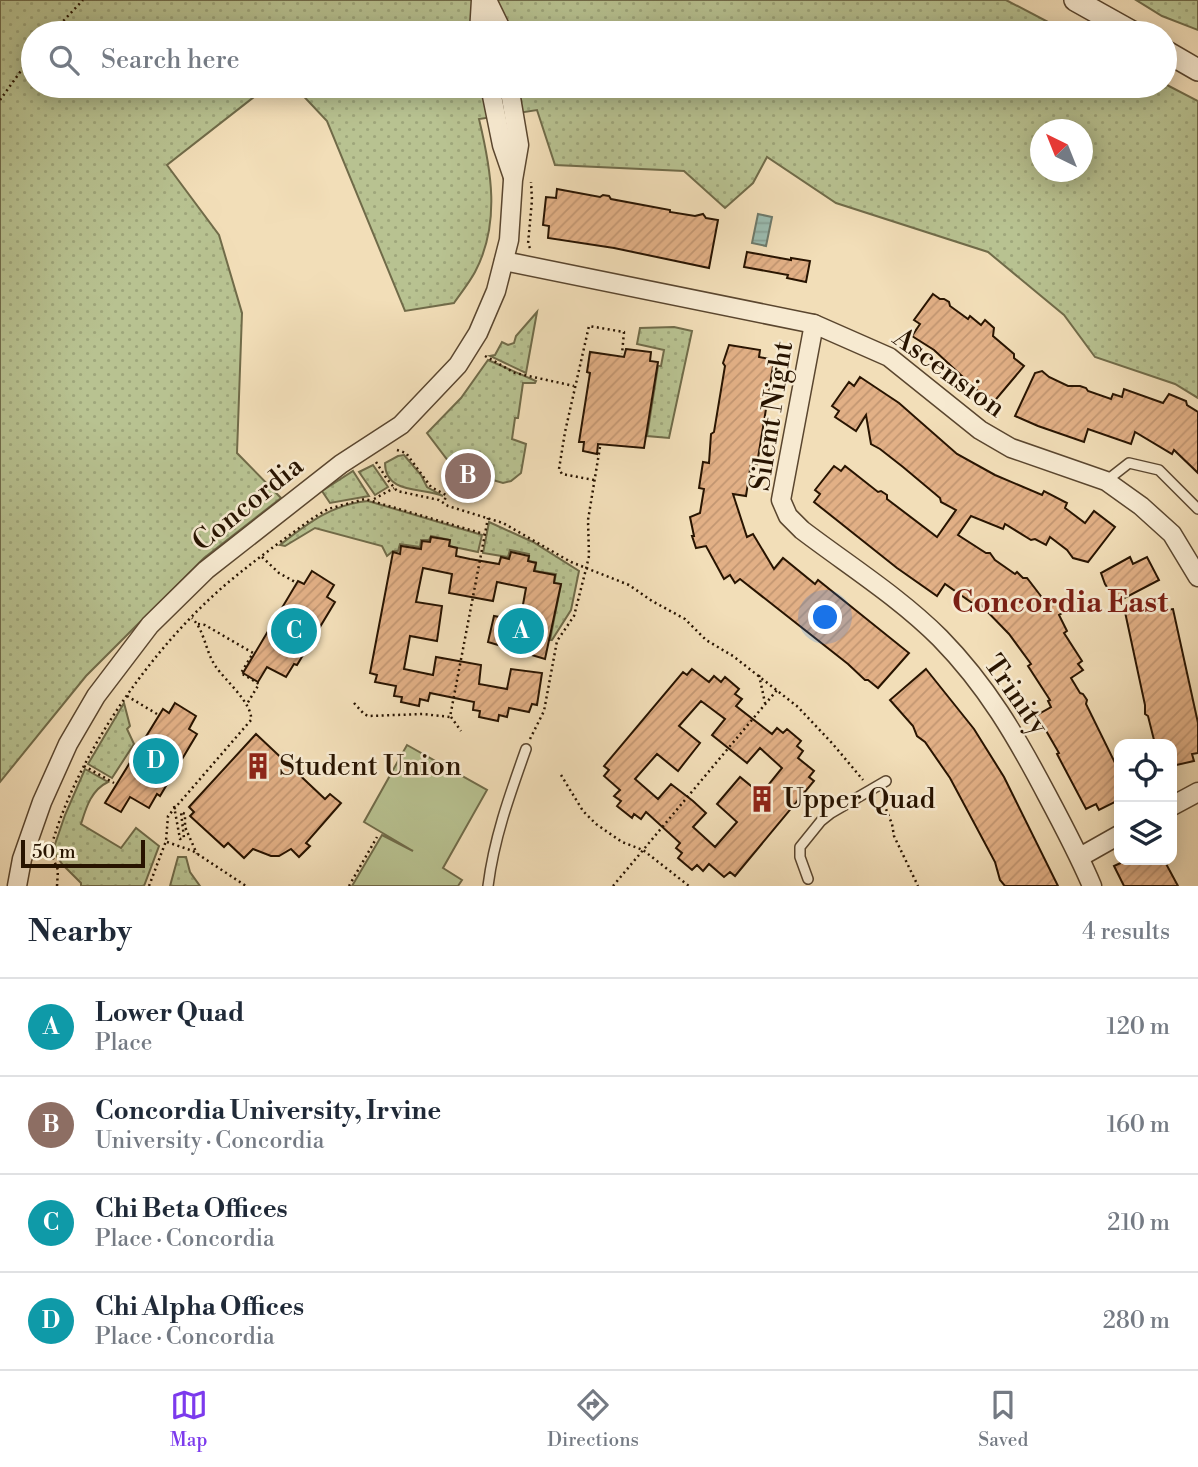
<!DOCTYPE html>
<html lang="en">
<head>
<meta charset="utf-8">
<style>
	body { margin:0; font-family:"Libre Bodoni",serif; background:#f6f6f7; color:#1f2937 }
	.controls { position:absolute; right:21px; bottom:21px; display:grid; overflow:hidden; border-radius:14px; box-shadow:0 4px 18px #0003 }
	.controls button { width:63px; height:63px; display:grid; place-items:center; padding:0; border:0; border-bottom:2px solid #e0e1e3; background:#fff; color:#1f2937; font:35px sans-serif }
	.compass { position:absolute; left:1030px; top:119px; width:63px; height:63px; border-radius:50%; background:#fff; box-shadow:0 4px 18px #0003; rotate:317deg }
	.scale { position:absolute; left:21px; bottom:18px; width:124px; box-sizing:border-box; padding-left:7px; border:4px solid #281401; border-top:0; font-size:19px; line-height:24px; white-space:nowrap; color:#281401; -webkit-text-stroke:5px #f7ead1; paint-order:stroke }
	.you { position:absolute; left:826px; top:618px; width:24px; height:24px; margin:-18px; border:5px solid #fff; border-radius:50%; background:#1a73e8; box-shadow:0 0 0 10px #1a73e833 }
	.badge { display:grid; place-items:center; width:46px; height:46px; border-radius:50%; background:#7c3aed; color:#fff; font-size:23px; font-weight:700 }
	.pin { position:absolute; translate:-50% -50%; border:4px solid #fff; box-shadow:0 2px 7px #0006 }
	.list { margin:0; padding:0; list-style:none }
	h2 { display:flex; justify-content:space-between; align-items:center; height:91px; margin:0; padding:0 28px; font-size:30px }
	h2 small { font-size:23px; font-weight:400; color:#747a83 }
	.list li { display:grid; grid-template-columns:46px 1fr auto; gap:21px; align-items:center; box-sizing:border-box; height:98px; padding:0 28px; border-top:2px solid #e0e1e3 }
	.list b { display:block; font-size:26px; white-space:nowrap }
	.list p { margin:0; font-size:23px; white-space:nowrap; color:#747a83 }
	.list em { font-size:23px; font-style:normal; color:#747a83 }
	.icon { flex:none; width:38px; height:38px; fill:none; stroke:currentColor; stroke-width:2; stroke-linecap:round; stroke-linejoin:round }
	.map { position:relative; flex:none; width:1198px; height:886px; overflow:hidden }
	.search { position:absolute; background:#fff; box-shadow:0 4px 18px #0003; left:21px; right:21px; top:21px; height:77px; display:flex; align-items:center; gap:18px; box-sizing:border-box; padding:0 24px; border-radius:38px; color:#747a83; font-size:26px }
	.sheet { height:483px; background:#fff }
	nav { display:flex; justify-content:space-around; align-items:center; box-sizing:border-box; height:98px; border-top:2px solid #e0e1e3; background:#fff; font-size:19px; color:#747a83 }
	nav a { display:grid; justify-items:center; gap:4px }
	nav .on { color:#7c3aed }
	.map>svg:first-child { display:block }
</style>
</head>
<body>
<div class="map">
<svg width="1198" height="886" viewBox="0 0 1198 886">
	<defs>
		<pattern id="grass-dots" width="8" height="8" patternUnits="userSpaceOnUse" patternTransform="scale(1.75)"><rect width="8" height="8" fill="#b8c291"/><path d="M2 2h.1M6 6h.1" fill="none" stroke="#9ea67b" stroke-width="1.8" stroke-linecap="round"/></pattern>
		<pattern id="water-rules" width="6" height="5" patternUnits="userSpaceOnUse" patternTransform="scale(1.75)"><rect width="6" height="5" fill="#9bbcb0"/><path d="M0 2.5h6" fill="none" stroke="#86a196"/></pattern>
		<pattern id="building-hatch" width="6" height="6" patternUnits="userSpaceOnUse" patternTransform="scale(1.75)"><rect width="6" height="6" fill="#e2b086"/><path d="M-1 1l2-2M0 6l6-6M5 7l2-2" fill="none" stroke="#c29672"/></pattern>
	</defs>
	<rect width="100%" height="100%" fill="#f2deb8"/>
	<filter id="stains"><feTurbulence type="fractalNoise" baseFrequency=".00286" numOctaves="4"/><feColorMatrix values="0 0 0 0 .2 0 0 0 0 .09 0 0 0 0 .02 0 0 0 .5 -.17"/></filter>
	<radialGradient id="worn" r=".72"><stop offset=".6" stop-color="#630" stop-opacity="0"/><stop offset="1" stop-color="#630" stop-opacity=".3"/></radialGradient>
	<g fill="url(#grass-dots)" stroke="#706b49" stroke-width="2" fill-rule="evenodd">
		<polygon points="0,0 1006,0 1069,33 33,33 33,86 268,86 167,165 219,235 242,313 237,453 281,498 204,558 86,676 0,782"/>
		<polygon points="1136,0 1198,0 1198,30 1162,16"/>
		<path d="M1165,84l33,17v297l-23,-14 -80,-27 -31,-42 -76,-63 -152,-49 -69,-46 -14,26 -28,25 -41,-37 -129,-6 -18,-55 -58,9c12,50 22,104 -4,153 -6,11 -14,21 -21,31l-49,8 -78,-190 -33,-35h871zM1040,130h42v42h-42z"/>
		<polygon points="537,312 526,373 490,356 495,355 502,342 508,345 514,343 516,336"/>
		<polygon points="674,327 692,331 669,438 647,436 658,366 661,366 664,350 637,344 640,328"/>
		<polygon points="488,360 536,381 535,383 523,383 518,418 515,418 512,439 526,444 521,473 511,481 503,483 458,470 452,466 427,433 461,398"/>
		<path d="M404,455l17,20 6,12 16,9c-19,-9 -58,-1 -58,-33l13,-7z"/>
		<polygon points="373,465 388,487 375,495 359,472"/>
		<polygon points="353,471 369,496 330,503 322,491"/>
		<path d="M368,501l114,34 -4,17 -29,-6 1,-6 -19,-4 -2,4h-8l-1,7 -20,-3 -2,7h-5l-6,5 -5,-10 -67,-18 -30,18 -5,-1c27,-21 52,-41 88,-44z"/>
		<polygon points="489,522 533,542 579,571 571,610 552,640 550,640 561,584 554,583 556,574 535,571 536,562 528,561 529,554 510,550 508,557 483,553"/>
		<polygon points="124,703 130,726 127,729 134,744 112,778 88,764"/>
		<path d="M85,769l23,13c-17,8 -22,26 -27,42l40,24 15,-20 23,18 -15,40h-63v-3l-19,-19 -9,-14 12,-35z"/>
		<polygon points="178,857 186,857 190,872 200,886 170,886"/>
	</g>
	<polygon fill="#b8c291" stroke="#706b49" stroke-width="2" points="407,745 487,790 443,868 462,880 458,886 352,886 382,835 413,851 364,822"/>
	<polygon fill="url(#water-rules)" stroke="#6d796a" stroke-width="2" points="758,214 772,217 766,246 752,243"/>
	<g fill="url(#building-hatch)" stroke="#281401" stroke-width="2" fill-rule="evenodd">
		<polygon points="557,189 600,197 603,195 609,196 611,199 670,210 670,212 695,216 703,214 706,218 718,220 709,268 614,248 548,238 549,226 543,225 546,197 556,198"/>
		<polygon points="747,252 791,260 791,258 810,261 806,282 787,278 788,275 744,267"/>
		<polygon points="933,294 940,299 944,299 949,302 950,306 968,319 970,316 981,325 985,320 994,328 993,336 1014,354 1014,358 1024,366 992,404 934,350 912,336 920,324 914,320"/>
		<polygon points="729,345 760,350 759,357 774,360 757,464 751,463 746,496 733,494 747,537 753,534 774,569 783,558 815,584 818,580 909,653 878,688 868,680 865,680 848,664 740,579 735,583 730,575 724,579 706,546 696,548 692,536 694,536 690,517 700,513 704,489 699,488 703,462 709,463 711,434 714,432 725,366 723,363"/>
		<polygon points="626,349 651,352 650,361 658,362 644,448 598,444 597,454 583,451 584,442 579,442 590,373 587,372 590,352 624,357"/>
		<polygon points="1042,371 1049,377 1068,386 1080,386 1086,388 1088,391 1111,399 1113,394 1122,397 1124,389 1163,403 1169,394 1186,401 1187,405 1198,412 1198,473 1174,450 1172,454 1135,432 1131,444 1088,429 1084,442 1038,426 1015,416 1035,373"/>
		<polygon points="860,377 899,403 957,454 995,475 1042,495 1044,491 1067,503 1065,508 1085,523 1094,511 1115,527 1088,562 1073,558 1067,550 1050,537 1046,545 1035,539 1031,540 1005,524 1003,529 971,516 958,535 986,553 990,553 995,560 1015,574 1017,572 1023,578 1027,578 1047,604 1054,599 1064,612 1059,615 1067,631 1064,633 1082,661 1078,664 1083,670 1071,678 1080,693 1083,694 1087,700 1086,704 1119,771 1119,800 1099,810 1096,804 1086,809 1057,754 1059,753 1037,715 1051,707 1048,701 1050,700 1028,666 1031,664 1009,634 980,604 978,607 945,584 937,596 897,568 814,502 820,494 815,490 834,466 841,471 845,466 878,492 881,491 887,495 887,499 937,537 956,510 941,502 940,498 903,467 880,449 871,444 866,415 856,431 835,417 839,411 832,406 849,382 854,386"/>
		<polygon points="431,537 450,540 449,546 457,548 456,556 470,559 499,564 501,557 509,559 511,552 529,556 528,561 536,563 534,571 555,575 554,583 561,584 545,659 488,642 494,616 520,621 526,588 497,582 493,601 449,593 452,574 423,568 416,602 442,606 437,641 410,636 404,669 433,675 436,657 481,665 479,684 507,689 511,669 542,673 537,705 532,704 529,712 509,708 507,717 499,715 498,721 479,717 480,711 473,710 474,702 430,693 428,701 420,699 419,706 401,702 402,697 394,696 396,686 375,682 377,675 370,673 393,552 400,554 401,546 421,549 422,541 430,542"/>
		<polygon points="1130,557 1133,564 1147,557 1159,580 1117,602 1105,584 1101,573"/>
		<polygon points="312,571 334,585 327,597 335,602 297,665 294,664 286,677 267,667 258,682 243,673 298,581 304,584"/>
		<polygon points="1158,604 1159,611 1173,609 1198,723 1198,753 1192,754 1194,761 1172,766 1172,744 1155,744 1148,716 1145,714 1145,705 1125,612"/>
		<path d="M692,669l17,13 5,-6 7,6 4,-5 14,12 -4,5 7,5 -6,7 36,28 5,-6 6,5 4,-4 14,12 -4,5 6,5 -5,7 16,13 -5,6 5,4 -79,95 -5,-4 -6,5 -15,-13 -6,7 -6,-6 -5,5 -14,-12 4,-5 -6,-5 4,-5 -34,-31 -5,7 -7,-5 -2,4 -15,-12 4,-5 -7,-5 6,-6 -16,-14 5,-6 -5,-4 79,-94 4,3zM701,701l24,18 -13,16 35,28 13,-15 22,20 -21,26 -21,-17 -23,27 20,18 -22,25 -22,-20 13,-14 -13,-12 -22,-17 -13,15 -23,-20 22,-25 21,17 22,-28 -21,-17z"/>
		<polygon points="926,669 974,729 1004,777 1058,886 1005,886 1000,880 995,862 950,778 925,742 917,736 913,726 890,700"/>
		<polygon points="175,703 196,716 189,729 197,734 160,796 157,794 149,808 130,797 121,812 105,803 163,709 169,713"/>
		<polygon points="256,734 325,799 330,794 341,803 306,843 310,846 299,857 291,849 279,856 271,856 253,849 244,858 228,843 224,847 190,816 194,812 189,807"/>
		<polygon points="1127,860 1164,860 1178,886 1124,886 1114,866"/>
	</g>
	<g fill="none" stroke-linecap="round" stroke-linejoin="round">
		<defs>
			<g id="service">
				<polyline points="1106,481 1129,463 1159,470 1198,509"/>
				<polyline points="808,879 800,857 800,847 821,821 831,813 886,781"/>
				<path d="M488,886c6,-48 22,-92 38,-137"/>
			</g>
			<g id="minor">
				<polyline points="487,0 503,33"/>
				<polyline points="479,33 481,0"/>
				<polyline points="490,86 502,145 513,177"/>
				<polyline points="504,261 814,324 889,357 980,430 1011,448 1106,481 1141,506 1172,534 1198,577"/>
				<path d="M814,324l-33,176 7,16 14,14c46,35 97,67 138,108 47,48 76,98 107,157 16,30 32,60 45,91"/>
				<polyline points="1172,806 1198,792"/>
				<polyline points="1080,857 1119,835"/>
				<polyline points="17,886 22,859 42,802 68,744 96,696 150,625 206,570 341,464 401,425 458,365 478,333 496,291 509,240 513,180 519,145 509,86"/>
			</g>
			<g id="tertiary">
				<polyline points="1075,0 1134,33"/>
				<polyline points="1165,51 1198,70"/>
			</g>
		</defs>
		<use href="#service" stroke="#5a462f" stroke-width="12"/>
		<use href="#minor" stroke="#5a462f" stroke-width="21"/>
		<use href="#tertiary" stroke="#5a462f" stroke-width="24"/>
		<g stroke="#281401" stroke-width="2.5" stroke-dasharray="2 3.5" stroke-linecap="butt">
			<polyline points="520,26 524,33"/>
			<polyline points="52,33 83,0"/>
			<polyline points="0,100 33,54"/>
			<polyline points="530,248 528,244 532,200 531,182"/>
			<polyline points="485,356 515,373 574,386"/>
			<polyline points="397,450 406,453 431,487 446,495 444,503"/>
			<polyline points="376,462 387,479 397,491 439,500 448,506 503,523 571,562 629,585 652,601 685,619 706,640 733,656 798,707 832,743 863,780"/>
			<polyline points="594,480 562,474 559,469 565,432 589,326 624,332 622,354"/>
			<polyline points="374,499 394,488"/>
			<polyline points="262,557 279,573 295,582"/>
			<polyline points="198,624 205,625 253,653 241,673 259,684 247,704"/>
			<polyline points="759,675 765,703"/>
			<polyline points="127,696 157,714"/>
			<polyline points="354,703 364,714 368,716 423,714 450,717 488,518"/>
			<polyline points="451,717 461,731"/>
			<polyline points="530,739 544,711 557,641 574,616 586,569 589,556 588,520 600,447"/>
			<polyline points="84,766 114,783"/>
			<polyline points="561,775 583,811 596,824 622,842 643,850 689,886"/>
			<polyline points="882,799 892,824 894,836 918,886"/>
			<polyline points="174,806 180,839 184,838 181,812 185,814 185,827 197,854"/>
			<polyline points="167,842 193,851 246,886"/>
			<path d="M57,886l1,-16 -8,-19c25,-94 101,-202 174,-265 28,-24 59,-46 89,-68l15,-9 37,-10 119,35"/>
			<path d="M149,886l17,-45 2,-25 83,-96c2,-16 -26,-40 -35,-53 -11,-16 -11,-36 -24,-49"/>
			<polyline points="349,886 377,837"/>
			<polyline points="613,886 777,690"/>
		</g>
		<use href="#service" stroke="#f7ead1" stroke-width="9"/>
		<use href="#minor" stroke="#f7ead1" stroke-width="18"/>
		<use href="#tertiary" stroke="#f7ead1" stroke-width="21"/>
	</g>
	<defs>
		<symbol id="building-bare" viewBox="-9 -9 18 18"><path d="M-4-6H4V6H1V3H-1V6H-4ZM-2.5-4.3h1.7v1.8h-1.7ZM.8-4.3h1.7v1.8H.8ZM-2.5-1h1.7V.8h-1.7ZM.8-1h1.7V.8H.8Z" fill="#8f2418" stroke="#f7ead1" stroke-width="2.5" paint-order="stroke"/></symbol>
	</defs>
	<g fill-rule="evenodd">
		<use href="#building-bare" x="239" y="747" width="38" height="38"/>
		<use href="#building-bare" x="743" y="780" width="38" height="38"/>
	</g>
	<g text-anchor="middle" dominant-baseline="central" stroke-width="5" stroke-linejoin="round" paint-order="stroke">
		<g font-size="28" fill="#281401" stroke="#f7ead1">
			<text transform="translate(949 373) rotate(36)">Ascension</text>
			<text transform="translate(772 416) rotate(-81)">Silent Night</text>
			<text transform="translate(248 504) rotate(-39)">Concordia</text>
			<text transform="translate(1016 695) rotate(55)">Trinity</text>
		</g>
		<g font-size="28" fill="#281401" stroke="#f7ead1" text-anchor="start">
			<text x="279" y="766">Student Union</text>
			<text x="783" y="799">Upper Quad</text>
		</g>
		<g font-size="30" font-weight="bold" fill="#7a1f14" stroke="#f7ead1">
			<text x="1060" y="603">Concordia East</text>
		</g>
	</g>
	<rect width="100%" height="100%" filter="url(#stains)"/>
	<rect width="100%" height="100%" fill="url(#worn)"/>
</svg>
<div class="controls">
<button><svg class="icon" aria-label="locate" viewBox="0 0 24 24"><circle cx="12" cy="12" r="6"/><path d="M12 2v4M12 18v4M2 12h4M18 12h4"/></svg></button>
<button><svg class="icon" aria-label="layers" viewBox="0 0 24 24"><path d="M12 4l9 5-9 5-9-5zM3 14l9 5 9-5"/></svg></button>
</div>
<svg class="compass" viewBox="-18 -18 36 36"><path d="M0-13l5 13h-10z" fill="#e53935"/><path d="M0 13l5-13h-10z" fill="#747a83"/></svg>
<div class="scale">50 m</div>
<div class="you"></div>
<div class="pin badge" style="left:521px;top:631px;background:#0f9aa8">A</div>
<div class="pin badge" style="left:468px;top:476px;background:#8d6e63">B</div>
<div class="pin badge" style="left:294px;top:631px;background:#0f9aa8">C</div>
<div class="pin badge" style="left:156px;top:761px;background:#0f9aa8">D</div>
<div class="search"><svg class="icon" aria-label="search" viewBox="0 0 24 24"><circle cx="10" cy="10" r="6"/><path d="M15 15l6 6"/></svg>Search here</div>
</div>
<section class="sheet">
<h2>Nearby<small>4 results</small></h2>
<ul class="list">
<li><span class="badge" style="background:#0f9aa8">A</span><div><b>Lower Quad</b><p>Place</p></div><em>120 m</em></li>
<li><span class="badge" style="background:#8d6e63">B</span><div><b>Concordia University, Irvine</b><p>University · Concordia</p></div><em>160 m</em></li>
<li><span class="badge" style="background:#0f9aa8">C</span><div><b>Chi Beta Offices</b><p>Place · Concordia</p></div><em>210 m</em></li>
<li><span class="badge" style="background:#0f9aa8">D</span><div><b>Chi Alpha Offices</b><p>Place · Concordia</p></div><em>280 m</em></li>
</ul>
</section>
<nav>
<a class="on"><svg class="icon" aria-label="map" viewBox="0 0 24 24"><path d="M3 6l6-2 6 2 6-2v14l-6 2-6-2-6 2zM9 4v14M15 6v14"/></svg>Map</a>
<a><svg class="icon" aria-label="directions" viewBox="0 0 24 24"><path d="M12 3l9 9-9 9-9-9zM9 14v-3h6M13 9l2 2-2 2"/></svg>Directions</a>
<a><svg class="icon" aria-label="saved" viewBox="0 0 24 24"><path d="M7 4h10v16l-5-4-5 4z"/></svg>Saved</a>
</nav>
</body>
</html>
